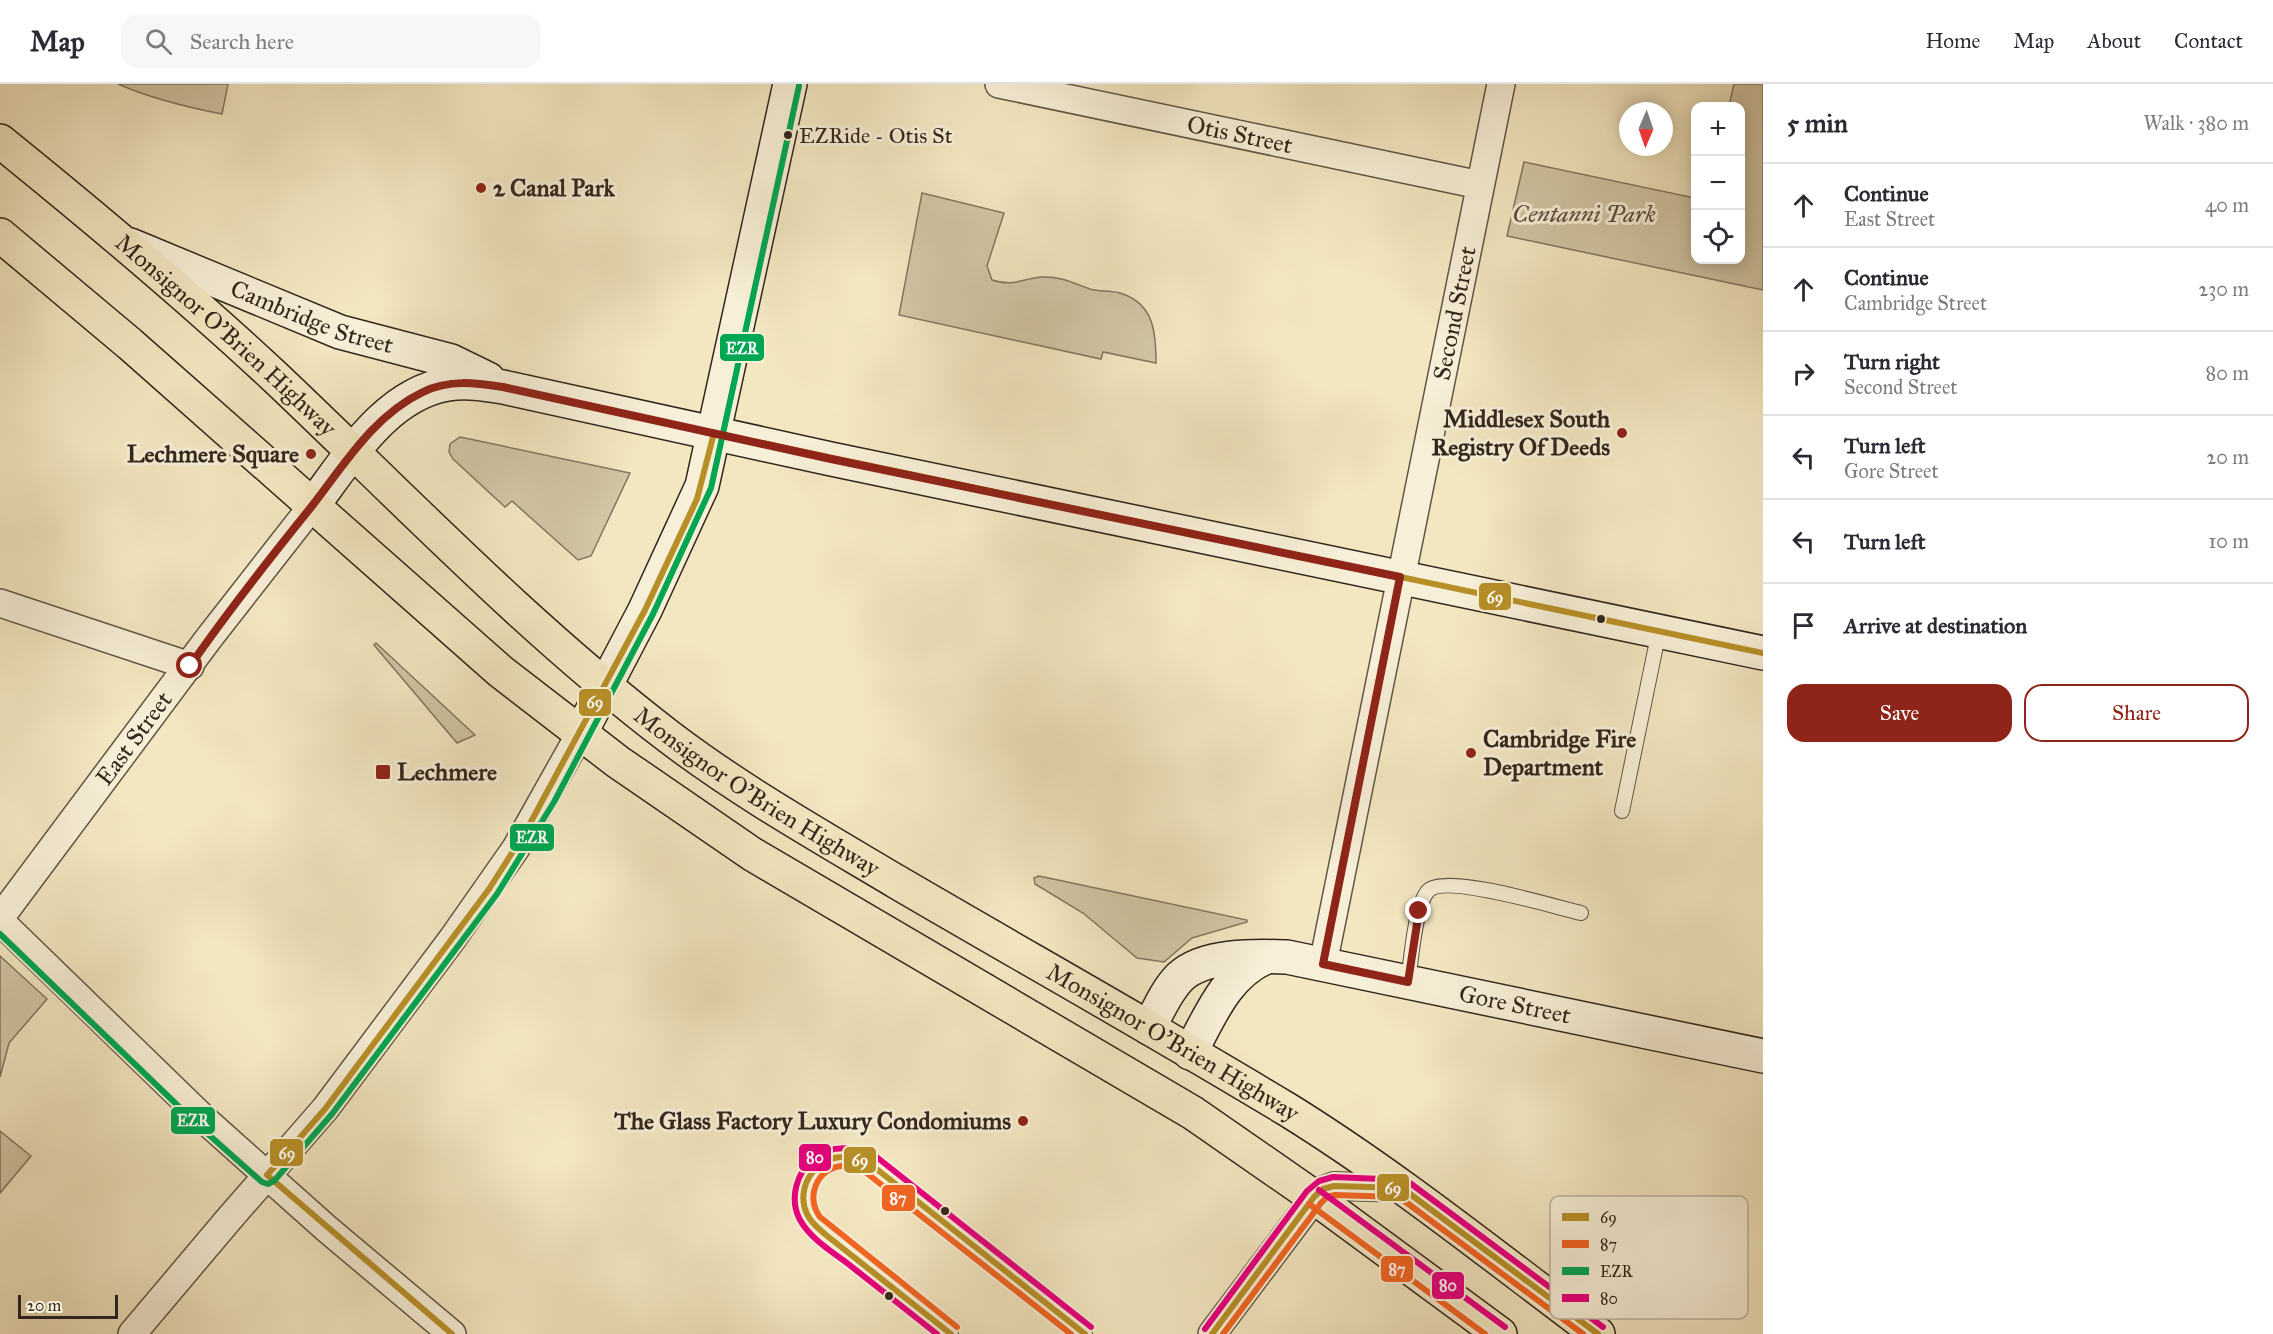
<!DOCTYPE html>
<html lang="en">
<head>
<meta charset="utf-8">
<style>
	body { margin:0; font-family:"IM FELL Great Primer",serif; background:#f7f7f7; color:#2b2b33 }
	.controls { position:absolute; right:18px; top:18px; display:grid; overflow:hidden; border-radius:12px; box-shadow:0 3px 15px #0003 }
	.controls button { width:54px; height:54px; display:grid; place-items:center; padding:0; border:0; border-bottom:2px solid #e1e1e2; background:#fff; color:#2b2b33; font:30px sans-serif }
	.compass { position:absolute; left:1619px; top:18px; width:54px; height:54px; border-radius:50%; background:#fff; box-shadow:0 3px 15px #0003; rotate:182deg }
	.scale { position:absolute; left:18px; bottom:15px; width:100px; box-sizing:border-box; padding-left:6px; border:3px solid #32261d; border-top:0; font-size:16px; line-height:21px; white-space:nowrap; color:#32261d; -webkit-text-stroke:4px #f7efd7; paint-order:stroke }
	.stop { position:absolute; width:18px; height:18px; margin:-14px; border:4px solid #8f2418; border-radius:50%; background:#fff }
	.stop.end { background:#8f2418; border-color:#fff; box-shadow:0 2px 6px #0008 }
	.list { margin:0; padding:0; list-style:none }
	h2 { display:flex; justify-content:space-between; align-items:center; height:78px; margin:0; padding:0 24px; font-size:26px }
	h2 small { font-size:20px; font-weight:400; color:#7c7c81 }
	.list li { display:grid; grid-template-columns:39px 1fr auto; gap:18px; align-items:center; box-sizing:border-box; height:84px; padding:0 24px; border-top:2px solid #e1e1e2 }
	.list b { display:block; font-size:22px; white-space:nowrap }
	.list p { margin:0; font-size:20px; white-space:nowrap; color:#7c7c81 }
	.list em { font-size:20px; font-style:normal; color:#7c7c81 }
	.actions { display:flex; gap:12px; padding:18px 24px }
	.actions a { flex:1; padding:14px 0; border:2px solid #8f2418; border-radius:18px; text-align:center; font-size:21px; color:#8f2418 }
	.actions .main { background:#8f2418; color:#fff }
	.icon { flex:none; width:33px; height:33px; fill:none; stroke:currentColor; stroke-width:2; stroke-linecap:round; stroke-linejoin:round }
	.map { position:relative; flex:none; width:1763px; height:1250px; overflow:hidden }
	header { display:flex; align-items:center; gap:36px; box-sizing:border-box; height:84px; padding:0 30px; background:#fff; border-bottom:2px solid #e1e1e2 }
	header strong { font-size:28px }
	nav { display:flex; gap:33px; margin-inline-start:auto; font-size:21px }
	.search { width:420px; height:54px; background:#f7f7f7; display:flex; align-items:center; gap:15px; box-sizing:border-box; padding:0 21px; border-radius:18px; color:#7c7c81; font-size:22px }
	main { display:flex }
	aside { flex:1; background:#fff }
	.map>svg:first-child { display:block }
</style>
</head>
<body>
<header>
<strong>Map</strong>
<div class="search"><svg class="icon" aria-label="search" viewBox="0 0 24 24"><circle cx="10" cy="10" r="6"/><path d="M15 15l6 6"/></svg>Search here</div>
<nav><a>Home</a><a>Map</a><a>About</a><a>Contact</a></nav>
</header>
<main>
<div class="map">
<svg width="1763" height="1250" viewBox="0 0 1763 1250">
	<rect width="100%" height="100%" fill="#f3e7c1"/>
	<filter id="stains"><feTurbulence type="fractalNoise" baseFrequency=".00333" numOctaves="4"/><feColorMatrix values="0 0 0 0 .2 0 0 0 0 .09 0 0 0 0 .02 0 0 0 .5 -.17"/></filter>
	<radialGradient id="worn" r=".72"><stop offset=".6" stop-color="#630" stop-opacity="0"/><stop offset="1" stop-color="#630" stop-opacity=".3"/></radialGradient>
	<g fill="#d2c6a5" stroke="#827661" stroke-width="1.5">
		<path d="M118,0h110l-6,30c-36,-7 -70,-15 -104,-30z"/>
		<polygon points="1734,0 1763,0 1763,206 1507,152 1524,78 1695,114 1696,176 1740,176 1740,22 1729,22"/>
		<path d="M922,109l82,20 -17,53 5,14c23,7 28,-1 49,-3 19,-1 32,6 49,12 11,3 23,1 33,5 31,11 33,39 33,69l-53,-11 -2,7 -202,-44z"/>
		<polygon points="460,353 630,389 591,472 578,476 512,417 505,423 453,375 449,368 450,360"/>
		<polygon points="376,559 475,651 457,659 374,561"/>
		<polygon points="1039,792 1247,836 1247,838 1192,854 1164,878 1137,874 1083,829 1035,800 1034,794"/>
		<polygon points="0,872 47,915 9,959 0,993"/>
		<polygon points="0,1047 31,1072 0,1109"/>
	</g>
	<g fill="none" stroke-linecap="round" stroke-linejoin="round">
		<defs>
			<g id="lane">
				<polyline points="1622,727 1659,547"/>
				<path d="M1408,898c3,-21 7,-77 20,-91 17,-18 127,16 153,22"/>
				<path d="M951,1250l-125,-99c-7,-6 -15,-13 -19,-21 -11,-24 5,-53 31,-57 11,-2 21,2 31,6l216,171"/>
			</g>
			<g id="street">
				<path id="s1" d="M999,0l481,101"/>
				<polyline points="0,519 190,582"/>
				<path id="s2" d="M0,834l209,-280 104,-133"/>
				<polyline points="0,837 205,1036 327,1145 452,1250"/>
				<path id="s3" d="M1323,880l178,-880"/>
				<polyline points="132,1250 229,1135 325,1025 453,854 516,764 580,650"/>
				<polyline points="1212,1250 1319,1108 1334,1102 1402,1104"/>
			</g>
			<g id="secondary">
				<path id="s4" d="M130,161l210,87 111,29 37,18"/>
				<path d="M313,421c35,-46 73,-111 135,-121 18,-3 37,0 55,3l328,72 932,194"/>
				<polyline points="580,650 645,526 702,402 790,0"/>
				<path id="s5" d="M1149,944c9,-17 17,-37 31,-51 24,-23 76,-21 107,-20l476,99"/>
				<path d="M1190,969c20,-37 36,-79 76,-96"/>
			</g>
			<g id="highway">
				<path id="s6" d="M0,57c94,76 186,153 275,236 129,122 252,251 393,359 72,55 152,100 229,146 130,76 262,150 391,228 108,67 208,148 310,224"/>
				<polyline points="0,151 130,260 500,587 618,678 752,770 1193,1029 1314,1113 1500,1250"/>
			</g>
		</defs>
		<use href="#lane" stroke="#625646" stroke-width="16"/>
		<use href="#street" stroke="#625646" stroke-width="30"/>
		<use href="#secondary" stroke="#32261d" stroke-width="36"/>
		<use href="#highway" stroke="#32261d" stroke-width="36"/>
		<use href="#lane" stroke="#f7efd7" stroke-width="14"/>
		<use href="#street" stroke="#f7efd7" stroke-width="27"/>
		<use href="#secondary" stroke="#f7efd7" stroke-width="33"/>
		<use href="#highway" stroke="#f3e7c1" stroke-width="33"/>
		<defs>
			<g id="bus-1">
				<polyline points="452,1250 267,1091 325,1025 489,805 526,747 645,526 697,415 714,349 1763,569"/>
				<path d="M951,1250l-125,-99c-7,-6 -15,-12 -19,-21 -12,-25 7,-56 35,-57 9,-1 18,3 27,6l216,171"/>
				<polyline points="1212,1250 1314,1113 1323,1105 1334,1102 1402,1104 1598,1250"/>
			</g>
			<g id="bus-2">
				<polyline points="1309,1120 1485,1250"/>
				<path d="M957,1243l-137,-110c-15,-20 -3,-48 21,-51 8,-1 16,2 23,5l207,163"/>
				<polyline points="1223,1250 1321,1119 1327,1113 1335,1111 1399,1113 1583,1250"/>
			</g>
			<polyline id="bus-3" points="0,850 199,1042 262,1098 268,1100 274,1097 332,1030 497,810 554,718 653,530 711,404 799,2"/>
			<g id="bus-4">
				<polyline points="1319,1106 1505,1243"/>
				<polyline points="1205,1245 1307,1107 1319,1097 1333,1093 1406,1096 1603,1243"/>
				<path d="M937,1250c-30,-24 -60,-47 -90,-71 -16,-12 -37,-25 -47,-43 -11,-21 -4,-47 14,-62 18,-14 40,-11 60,-3l217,172"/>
			</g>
		</defs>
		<use href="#bus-1" stroke="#f7efd7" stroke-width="10"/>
		<use href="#bus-2" stroke="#f7efd7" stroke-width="10"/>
		<use href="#bus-3" stroke="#f7efd7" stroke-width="10"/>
		<use href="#bus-4" stroke="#f7efd7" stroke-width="10"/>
		<use href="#bus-1" stroke="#b78f27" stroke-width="6"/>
		<use href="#bus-2" stroke="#f26522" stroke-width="6"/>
		<use href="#bus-3" stroke="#00a651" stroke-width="6"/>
		<use href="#bus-4" stroke="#e5007d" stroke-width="6"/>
	</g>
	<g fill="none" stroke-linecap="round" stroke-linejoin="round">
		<path stroke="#8f2418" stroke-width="8" d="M190,582c38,-55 80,-108 122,-160 32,-41 62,-91 111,-114 26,-13 53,-9 80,-5l328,72 569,118 -77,387 85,18 11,-71"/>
	</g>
	<g fill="#32261d" stroke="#f7efd7" stroke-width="2">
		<circle cx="788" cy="51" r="5"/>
		<circle cx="1601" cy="535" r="5"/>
		<circle cx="945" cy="1127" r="5"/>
		<circle cx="889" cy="1212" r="5"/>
	</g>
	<g fill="#8f2418" stroke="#f7efd7" stroke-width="2">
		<circle cx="481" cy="104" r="6"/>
		<circle cx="1622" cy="349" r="6"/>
		<circle cx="311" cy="370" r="6"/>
		<circle cx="1471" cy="669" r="6"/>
		<rect x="375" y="680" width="16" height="16" rx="3"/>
		<circle cx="1023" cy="1037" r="6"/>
	</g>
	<g text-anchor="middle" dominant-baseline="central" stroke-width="6" stroke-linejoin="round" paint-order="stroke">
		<g font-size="22" fill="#32261d" stroke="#f7efd7" text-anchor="start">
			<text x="799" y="51">EZRide - Otis St</text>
		</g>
		<g font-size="24" fill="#32261d" stroke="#f7efd7">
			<text stroke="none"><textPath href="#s1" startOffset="246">Otis Street</textPath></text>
			<text stroke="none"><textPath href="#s3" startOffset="664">Second Street</textPath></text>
			<text stroke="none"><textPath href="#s4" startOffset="196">Cambridge Street</textPath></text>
			<text stroke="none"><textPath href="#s6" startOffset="298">Monsignor O'Brien Highway</textPath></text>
			<text stroke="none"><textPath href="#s2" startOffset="224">East Street</textPath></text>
			<text stroke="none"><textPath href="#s6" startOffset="1000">Monsignor O'Brien Highway</textPath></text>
			<text stroke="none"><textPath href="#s5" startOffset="404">Gore Street</textPath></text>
			<text stroke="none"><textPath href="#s6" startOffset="1486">Monsignor O'Brien Highway</textPath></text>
		</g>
		<g font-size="24" font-weight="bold" fill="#32261d" stroke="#f7efd7" text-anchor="start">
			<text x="493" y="104">2 Canal Park</text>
			<text x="1610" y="335" text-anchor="end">Middlesex South<tspan x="1610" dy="28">Registry Of Deeds</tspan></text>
			<text x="299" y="370" text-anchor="end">Lechmere Square</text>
			<text x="1483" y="655">Cambridge Fire<tspan x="1483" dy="28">Department</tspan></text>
			<text x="397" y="688">Lechmere</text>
			<text x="1011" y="1037" text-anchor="end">The Glass Factory Luxury Condomiums</text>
		</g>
		<g font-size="24" font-style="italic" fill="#5a4e3f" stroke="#f7efd7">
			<text x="1584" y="130">Centanni Park</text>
		</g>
	</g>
	<rect x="1550" y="1112" width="198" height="123" rx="9" fill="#f7efd7" stroke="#bcb39f" stroke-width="1.5"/>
	<rect x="1562" y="1129" width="27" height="8" fill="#b78f27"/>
	<rect x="1562" y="1156" width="27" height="8" fill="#f26522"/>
	<rect x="1562" y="1183" width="27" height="8" fill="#00a651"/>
	<rect x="1562" y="1210" width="27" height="8" fill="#e5007d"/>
	<g font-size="16" fill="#32261d">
		<text x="1600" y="1139">69</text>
		<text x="1600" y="1166">87</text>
		<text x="1600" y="1193">EZR</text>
		<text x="1600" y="1220">80</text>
	</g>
	<g stroke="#f7efd7" stroke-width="2">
		<rect x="719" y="249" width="46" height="29" rx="6" fill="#00a651"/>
		<rect x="1478" y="498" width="34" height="29" rx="6" fill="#b78f27"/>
		<rect x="578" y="604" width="34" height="29" rx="6" fill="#b78f27"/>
		<rect x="509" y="739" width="46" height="29" rx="6" fill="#00a651"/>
		<rect x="170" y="1022" width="46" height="29" rx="6" fill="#00a651"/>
		<rect x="269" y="1054" width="35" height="29" rx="6" fill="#b78f27"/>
		<rect x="798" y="1059" width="34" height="29" rx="6" fill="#e5007d"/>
		<rect x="843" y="1062" width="34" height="28" rx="6" fill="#b78f27"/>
		<rect x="1376" y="1089" width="34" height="29" rx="6" fill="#b78f27"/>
		<rect x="881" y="1100" width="35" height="28" rx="6" fill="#f26522"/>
		<rect x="1380" y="1171" width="34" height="28" rx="6" fill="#f26522"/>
		<rect x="1431" y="1187" width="34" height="29" rx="6" fill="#e5007d"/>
	</g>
	<g font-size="16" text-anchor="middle" font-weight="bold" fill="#fff">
		<text x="742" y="270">EZR</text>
		<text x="1495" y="519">69</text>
		<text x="595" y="624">69</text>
		<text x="532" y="759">EZR</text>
		<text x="193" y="1042">EZR</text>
		<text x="287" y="1075">69</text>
		<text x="815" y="1079">80</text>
		<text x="860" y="1082">69</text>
		<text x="1393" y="1110">69</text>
		<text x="898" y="1120">87</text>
		<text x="1397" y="1191">87</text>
		<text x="1448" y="1207">80</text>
	</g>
	<rect width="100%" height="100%" filter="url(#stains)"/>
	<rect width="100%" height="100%" fill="url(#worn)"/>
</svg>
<div class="controls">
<button>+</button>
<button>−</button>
<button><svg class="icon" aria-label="locate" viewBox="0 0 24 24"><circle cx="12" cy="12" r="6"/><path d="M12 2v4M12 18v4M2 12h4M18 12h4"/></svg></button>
</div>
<svg class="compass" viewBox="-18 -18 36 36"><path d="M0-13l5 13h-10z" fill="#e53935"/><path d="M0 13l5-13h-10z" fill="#7c7c81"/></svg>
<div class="scale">20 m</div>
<div class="stop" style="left:190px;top:582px"></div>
<div class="stop end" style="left:1419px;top:827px"></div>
</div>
<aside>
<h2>5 min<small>Walk · 380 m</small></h2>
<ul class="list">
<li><svg class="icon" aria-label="ahead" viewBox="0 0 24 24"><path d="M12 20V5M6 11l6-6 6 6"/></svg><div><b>Continue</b><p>East Street</p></div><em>40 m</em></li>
<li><svg class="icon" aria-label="ahead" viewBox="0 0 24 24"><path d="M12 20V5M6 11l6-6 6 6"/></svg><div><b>Continue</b><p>Cambridge Street</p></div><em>230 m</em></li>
<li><svg class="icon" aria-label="right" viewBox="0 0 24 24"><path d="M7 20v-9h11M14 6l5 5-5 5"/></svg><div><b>Turn right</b><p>Second Street</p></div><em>80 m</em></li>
<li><svg class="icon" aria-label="left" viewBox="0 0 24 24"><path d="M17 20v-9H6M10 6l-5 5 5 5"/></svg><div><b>Turn left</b><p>Gore Street</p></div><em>20 m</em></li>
<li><svg class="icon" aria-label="left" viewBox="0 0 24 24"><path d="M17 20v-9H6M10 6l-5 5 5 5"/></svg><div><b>Turn left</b></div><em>10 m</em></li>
<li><svg class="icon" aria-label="arrive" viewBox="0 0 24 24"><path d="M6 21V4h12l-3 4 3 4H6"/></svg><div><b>Arrive at destination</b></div></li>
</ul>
<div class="actions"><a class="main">Save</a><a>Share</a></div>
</aside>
</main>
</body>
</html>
